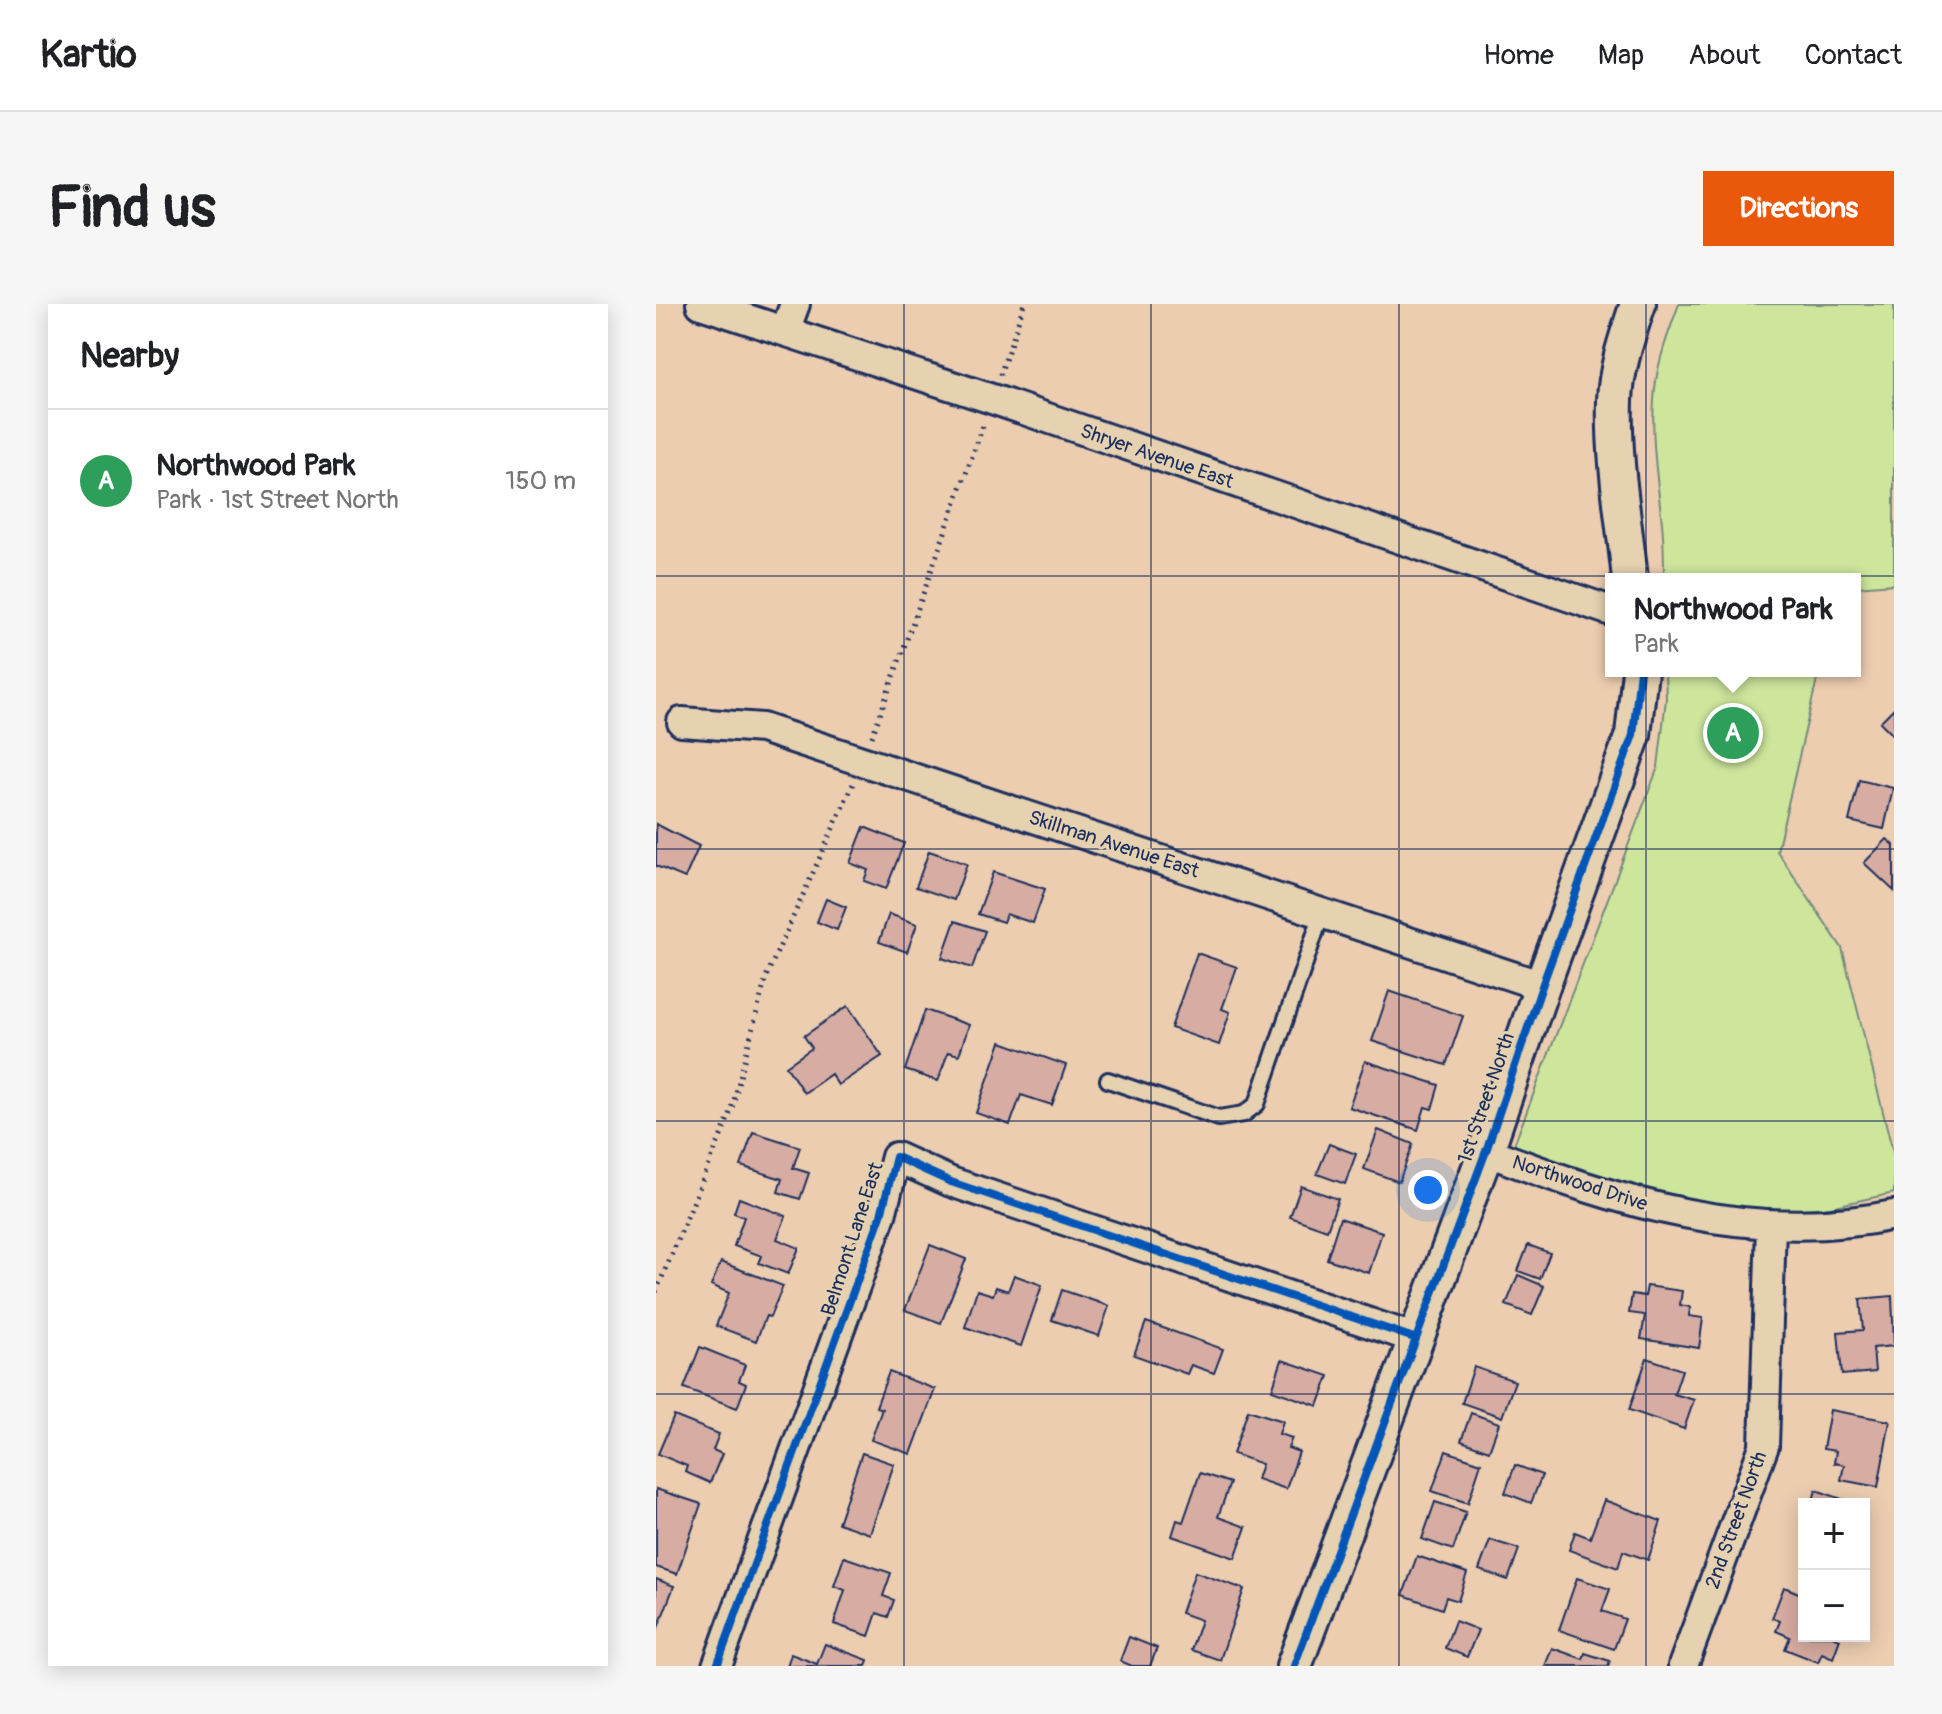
<!DOCTYPE html>
<html lang="en">
<head>
<meta charset="utf-8">
<style>
	body { margin:0; font-family:Pangolin,sans-serif; background:#f6f6f6; color:#202124 }
	.controls { position:absolute; right:24px; bottom:24px; display:grid; overflow:hidden; border-radius:0px; box-shadow:0 4px 20px #0003 }
	.controls button { width:72px; height:72px; display:grid; place-items:center; padding:0; border:0; border-bottom:2px solid #e0e0e0; background:#fff; color:#202124; font:40px sans-serif }
	.you { position:absolute; left:772px; top:886px; width:28px; height:28px; margin:-20px; border:6px solid #fff; border-radius:50%; background:#1a73e8; box-shadow:0 0 0 12px #1a73e833 }
	.badge { display:grid; place-items:center; width:52px; height:52px; border-radius:50%; background:#ea580c; color:#fff; font-size:26px; font-weight:700 }
	.pin { position:absolute; translate:-50% -50%; border:4px solid #fff; box-shadow:0 2px 8px #0006 }
	.popup { position:absolute; left:949px; top:269px; width:256px; height:104px; box-sizing:border-box; display:grid; place-content:center; border-radius:0px; background:#fff; filter:drop-shadow(0 2px 6px #0005); font-size:26px; white-space:nowrap; color:#757577 }
	.popup b { font-size:30px; color:#202124 }
	.popup::after { content:''; position:absolute; left:50%; top:100%; margin-left:-16px; border:16px solid transparent; border-top-color:#fff }
	.list { margin:0; padding:0; list-style:none }
	h2 { display:flex; justify-content:space-between; align-items:center; height:104px; margin:0; padding:0 32px; font-size:34px }
	h2 small { font-size:26px; font-weight:400; color:#757577 }
	.list li { display:grid; grid-template-columns:52px 1fr auto; gap:24px; align-items:center; box-sizing:border-box; height:144px; padding:0 32px; border-top:2px solid #e0e0e0 }
	.list b { display:block; font-size:30px; white-space:nowrap }
	.list p { margin:0; font-size:26px; white-space:nowrap; color:#757577 }
	.list em { font-size:26px; font-style:normal; color:#757577 }
	.map { position:relative; flex:none; width:1238px; height:1362px; overflow:hidden; border-radius:0px }
	header { display:flex; align-items:center; gap:48px; box-sizing:border-box; height:112px; padding:0 40px; background:#fff; border-bottom:2px solid #e0e0e0 }
	header strong { font-size:38px }
	nav { display:flex; gap:44px; margin-inline-start:auto; font-size:28px }
	.intro { display:flex; align-items:center; justify-content:space-between; box-sizing:border-box; height:192px; padding:0 48px }
	h1 { margin:0; font-size:56px }
	.button { padding:20px 36px; border-radius:0px; background:#ea580c; color:#fff; font-size:28px; font-weight:700 }
	main { display:flex; gap:48px; padding:0 48px }
	aside { flex:1; background:#fff; border-radius:0px; box-shadow:0 4px 20px #0003 }
	.map>svg:first-child { display:block }
</style>
</head>
<body>
<header>
<strong>Kartio</strong>
<nav><a>Home</a><a>Map</a><a>About</a><a>Contact</a></nav>
</header>
<div class="intro"><h1>Find us</h1><a class="button">Directions</a></div>
<main>
<aside>
<h2>Nearby<small></small></h2>
<ul class="list">
<li><span class="badge" style="background:#2e9e5b">A</span><div><b>Northwood Park</b><p>Park · 1st Street North</p></div><em>150 m</em></li>
</ul>
</aside>
<div class="map">
<svg width="1238" height="1362" viewBox="0 0 1238 1362">
	<rect width="100%" height="100%" fill="#eccdb0"/>
	<filter id="ink" filterUnits="userSpaceOnUse"><feTurbulence type="fractalNoise" baseFrequency=".0125" numOctaves="2"/><feDisplacementMap in="SourceGraphic" scale="16" xChannelSelector="R" yChannelSelector="G"/><feConvolveMatrix kernelMatrix="1 2 1 2 8 2 1 2 1" color-interpolation-filters="sRGB"/></filter>
	<g filter="url(#ink)">
		<g fill="#cde69c" stroke="#748a7d" stroke-width="2">
			<path d="M1023,0h215v280l-39,3v-8h-191c0,-18 0,-37 -2,-56 -5,-47 -13,-94 -6,-142 4,-27 14,-52 23,-77z"/>
			<polygon points="1009,367 1163,367 1121,547 1186,644 1238,852 1238,889 1151,908 1069,904 974,890 855,849 1002,463 1010,395"/>
		</g>
		<g fill="#d7aca2" stroke="#1b2f5e" stroke-width="2">
			<polygon points="1238,404 1238,432 1224,418"/>
			<polygon points="1203,476 1237,484 1228,525 1193,517"/>
			<polygon points="0,520 43,542 29,574 0,562"/>
			<polygon points="208,523 248,539 230,585 208,577 212,566 194,559"/>
			<polygon points="1231,535 1238,541 1238,587 1208,559"/>
			<polygon points="273,547 311,560 298,596 260,583"/>
			<polygon points="337,568 389,585 377,619 350,610 347,618 322,610"/>
			<polygon points="170,595 190,603 181,626 161,618"/>
			<polygon points="233,610 261,620 251,648 223,638"/>
			<polygon points="299,617 329,627 316,664 286,654"/>
			<polygon points="541,649 581,663 566,705 574,708 563,741 515,724"/>
			<polygon points="733,687 807,712 790,761 716,737"/>
			<polygon points="192,702 226,752 182,781 175,770 148,789 130,762 156,744 148,732"/>
			<polygon points="269,706 313,721 303,751 292,748 282,777 249,766"/>
			<polygon points="345,738 410,761 396,801 365,791 354,821 320,809"/>
			<polygon points="709,757 783,781 776,805 769,803 762,826 693,803"/>
			<polygon points="722,826 757,840 743,878 708,865"/>
			<polygon points="97,828 144,843 137,864 153,869 144,895 122,888 126,875 85,862"/>
			<polygon points="673,840 700,850 689,880 661,870"/>
			<polygon points="645,882 682,895 671,926 634,913"/>
			<polygon points="83,894 130,912 121,935 143,944 132,970 103,959 106,952 78,942 88,913 78,909"/>
			<polygon points="684,914 726,928 713,969 671,955"/>
			<polygon points="274,941 310,955 285,1019 249,1006"/>
			<polygon points="872,941 894,949 884,975 862,967"/>
			<polygon points="65,958 127,982 114,1013 110,1012 100,1037 60,1022 73,989 55,981"/>
			<polygon points="358,971 386,981 365,1042 309,1023 321,986 337,991 340,983 352,987"/>
			<polygon points="862,971 888,982 876,1011 850,1001"/>
			<polygon points="991,982 1026,987 1024,1001 1034,1003 1033,1012 1047,1014 1043,1044 985,1035 989,1011 973,1009 976,990 989,992"/>
			<polygon points="406,986 453,1002 443,1032 396,1016"/>
			<polygon points="1236,992 1238,1042 1217,1044 1219,1068 1186,1071 1182,1028 1207,1026 1204,995"/>
			<polygon points="490,1018 567,1045 558,1069 535,1061 531,1070 478,1051"/>
			<polygon points="44,1043 89,1061 83,1077 90,1080 81,1104 28,1084"/>
			<polygon points="991,1054 1026,1066 1018,1090 1038,1096 1028,1125 973,1106"/>
			<polygon points="626,1056 673,1072 662,1102 616,1086"/>
			<polygon points="818,1063 859,1077 846,1113 806,1099"/>
			<polygon points="233,1068 279,1085 255,1150 215,1136 226,1105 220,1103"/>
			<polygon points="592,1106 627,1117 623,1130 636,1134 632,1144 643,1148 630,1185 601,1175 606,1160 577,1150"/>
			<polygon points="1174,1106 1234,1117 1222,1183 1185,1176 1188,1161 1178,1159 1180,1147 1167,1145"/>
			<polygon points="815,1109 843,1119 833,1147 805,1137"/>
			<polygon points="18,1112 63,1130 57,1146 66,1150 54,1179 29,1168 31,1162 2,1150"/>
			<polygon points="790,1147 825,1159 812,1199 776,1187"/>
			<polygon points="206,1149 238,1160 214,1230 182,1219"/>
			<polygon points="859,1161 886,1171 875,1199 849,1189"/>
			<polygon points="544,1169 574,1179 562,1213 590,1223 579,1254 516,1232 521,1216 527,1218"/>
			<polygon points="0,1185 45,1200 21,1270 0,1263"/>
			<polygon points="1160,1186 1189,1196 1187,1200 1156,1200"/>
			<polygon points="948,1196 1005,1217 992,1256 967,1247 962,1264 913,1246 919,1228 934,1234"/>
			<polygon points="779,1198 810,1208 797,1246 766,1235"/>
			<polygon points="834,1236 863,1245 852,1276 823,1266"/>
			<polygon points="761,1252 811,1269 802,1297 790,1293 786,1305 747,1291"/>
			<polygon points="188,1253 235,1269 227,1292 238,1296 232,1313 221,1309 213,1332 178,1320 189,1286 178,1282"/>
			<polygon points="539,1268 588,1285 564,1356 535,1346 545,1316 525,1309"/>
			<polygon points="921,1274 954,1285 946,1307 969,1315 958,1345 903,1326"/>
			<polygon points="0,1275 18,1282 0,1329"/>
			<polygon points="1128,1283 1148,1291 1148,1332 1176,1332 1184,1335 1177,1354 1166,1349 1162,1358 1129,1345 1134,1333 1120,1327 1124,1317 1116,1314"/>
			<polygon points="799,1317 822,1326 811,1353 789,1344"/>
			<polygon points="473,1333 501,1344 494,1362 476,1362 464,1357"/>
			<polygon points="169,1340 212,1356 210,1362 131,1362 135,1350 161,1360"/>
			<polygon points="896,1344 927,1355 929,1349 954,1357 952,1362 889,1362"/>
		</g>
		<g fill="none" stroke-linecap="round" stroke-linejoin="round">
			<defs>
				<polyline id="service" points="452,776 563,814 588,810 601,800 666,609"/>
				<g id="minor">
					<polyline points="45,0 336,95 955,307"/>
					<polyline points="129,27 139,0"/>
					<polyline points="26,418 106,424 886,682"/>
					<path d="M830,847c131,51 266,94 408,64"/>
					<polyline points="61,1362 225,911 240,853 295,878 758,1034"/>
					<polyline points="1027,1362 1108,1142 1115,921"/>
				</g>
				<g id="tertiary">
					<path d="M974,275c-6,-59 -17,-119 -15,-179 1,-32 13,-66 23,-96"/>
					<polyline points="638,1362 830,847 886,682 977,431 984,367"/>
				</g>
			</defs>
			<use href="#service" stroke="#1b2f5e" stroke-width="20"/>
			<use href="#minor" stroke="#1b2f5e" stroke-width="34"/>
			<use href="#tertiary" stroke="#1b2f5e" stroke-width="40"/>
			<g stroke="#1b2f5e" stroke-width="5" stroke-dasharray="2 6" stroke-linecap="butt">
				<polyline points="344,71 368,0"/>
				<polyline points="216,433 328,119"/>
				<polyline points="0,988 75,808 110,673 197,480"/>
			</g>
			<use href="#service" stroke="#e6d1b0" stroke-width="14"/>
			<use href="#minor" stroke="#e6d1b0" stroke-width="28"/>
			<use href="#tertiary" stroke="#e6d1b0" stroke-width="34"/>
			<defs>
				<g id="cycleway">
					<polyline points="61,1362 225,911 240,853 295,878 758,1034"/>
					<polyline points="638,1362 830,847 886,682 977,431 984,367"/>
				</g>
			</defs>
			<use href="#cycleway" stroke="#e6d1b0" stroke-width="13"/>
			<use href="#cycleway" stroke="#0057b8" stroke-width="8"/>
		</g>
	</g>
	<path fill="none" stroke="#1b2f5e" stroke-width="2" stroke-opacity="0.55" d="M248,0v1362M495,0v1362M743,0v1362M990,0v1362M0,272h1238M0,545h1238M0,817h1238M0,1090h1238"/>
	<g text-anchor="middle" dominant-baseline="central" stroke-width="6" stroke-linejoin="round" paint-order="stroke">
		<g font-size="20" fill="#1b2f5e" stroke="#e6d1b0">
			<text transform="translate(501 152) rotate(19)">Shryer Avenue East</text>
			<text transform="translate(458 540) rotate(18)">Skillman Avenue East</text>
			<text transform="translate(830 794) rotate(-71)">1st Street North</text>
			<text transform="translate(924 879) rotate(18)">Northwood Drive</text>
			<text transform="translate(196 935) rotate(-72)">Belmont Lane East</text>
			<text transform="translate(1080 1216) rotate(-70)">2nd Street North</text>
		</g>
	</g>
</svg>
<div class="controls">
<button>+</button>
<button>−</button>
</div>
<div class="you"></div>
<div class="pin badge" style="left:1077px;top:429px;background:#2e9e5b">A</div>
<div class="popup"><b>Northwood Park</b>Park</div>
</div>
</main>
</body>
</html>
